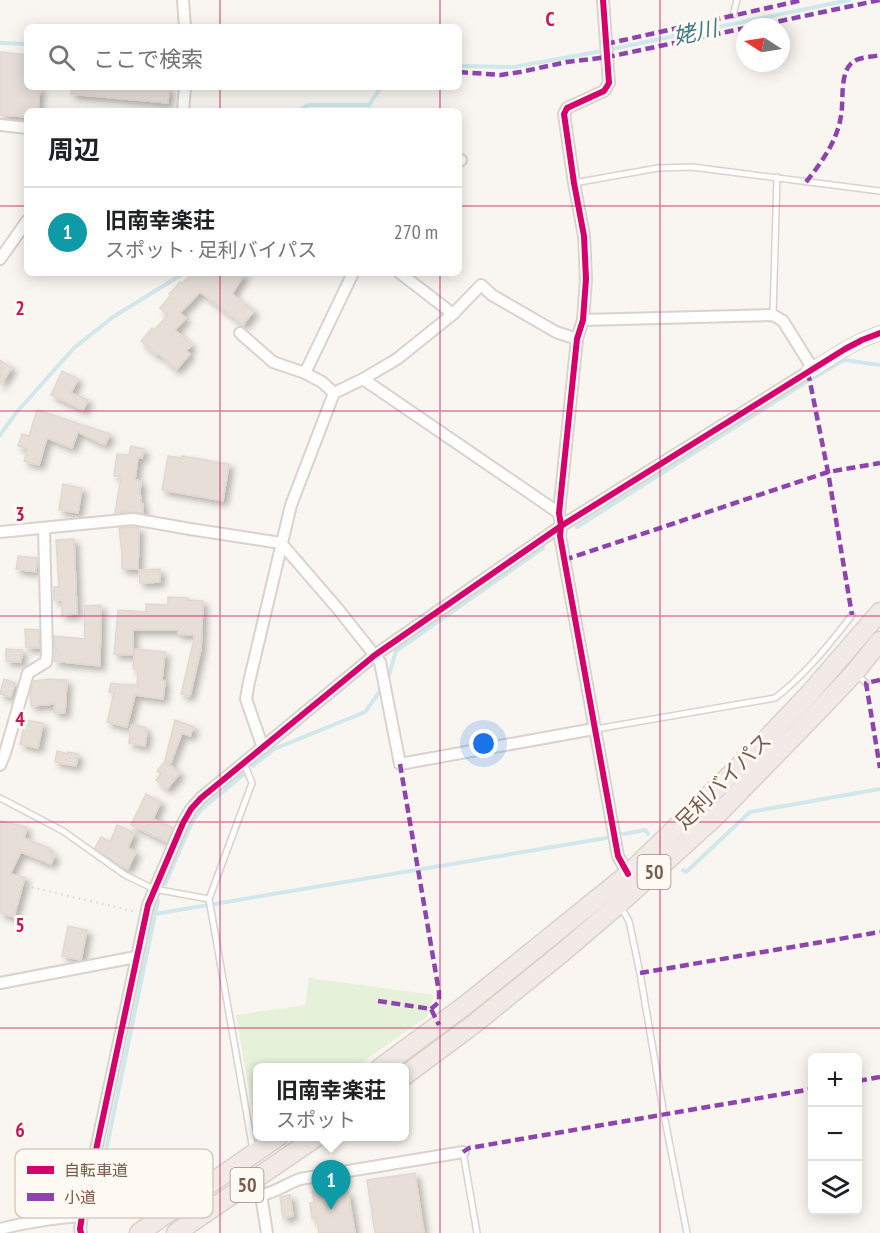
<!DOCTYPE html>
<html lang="ja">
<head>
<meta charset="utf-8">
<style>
	body { margin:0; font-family:"PT Sans Narrow","Noto Sans JP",sans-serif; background:#f2f2f2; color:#202124 }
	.controls { position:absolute; right:18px; bottom:18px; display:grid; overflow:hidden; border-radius:9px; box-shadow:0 3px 15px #0003 }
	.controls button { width:54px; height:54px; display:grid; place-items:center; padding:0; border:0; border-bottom:2px solid #e0e0e0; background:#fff; color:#202124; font:30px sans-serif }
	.compass { position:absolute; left:736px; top:18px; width:54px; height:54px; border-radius:50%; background:#fff; box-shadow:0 3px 15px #0003; rotate:282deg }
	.you { position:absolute; left:484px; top:744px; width:21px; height:21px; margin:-15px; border:4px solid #fff; border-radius:50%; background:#1a73e8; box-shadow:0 0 0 9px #1a73e833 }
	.badge { display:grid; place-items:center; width:39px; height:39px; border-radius:50%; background:#5d5450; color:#fff; font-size:20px; font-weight:700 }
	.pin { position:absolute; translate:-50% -50px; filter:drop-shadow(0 2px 3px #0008) }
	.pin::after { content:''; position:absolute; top:32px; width:21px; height:18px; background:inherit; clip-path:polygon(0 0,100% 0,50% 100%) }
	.popup { position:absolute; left:253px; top:1063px; width:156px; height:78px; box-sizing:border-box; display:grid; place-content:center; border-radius:9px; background:#fff; filter:drop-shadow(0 2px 4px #0005); font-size:20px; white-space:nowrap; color:#757577 }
	.popup b { font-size:22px; color:#202124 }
	.popup::after { content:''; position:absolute; left:50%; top:100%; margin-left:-12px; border:12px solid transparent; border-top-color:#fff }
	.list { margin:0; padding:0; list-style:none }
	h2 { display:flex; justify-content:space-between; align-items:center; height:78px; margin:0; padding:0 24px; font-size:26px }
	h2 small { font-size:20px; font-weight:400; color:#757577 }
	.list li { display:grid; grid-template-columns:39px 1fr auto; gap:18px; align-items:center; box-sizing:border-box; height:90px; padding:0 24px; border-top:2px solid #e0e0e0 }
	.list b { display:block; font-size:22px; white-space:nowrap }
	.list p { margin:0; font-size:20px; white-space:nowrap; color:#757577 }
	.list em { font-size:20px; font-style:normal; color:#757577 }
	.icon { flex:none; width:33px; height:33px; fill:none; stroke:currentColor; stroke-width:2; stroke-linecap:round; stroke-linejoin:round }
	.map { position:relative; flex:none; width:880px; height:1233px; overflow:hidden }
	.search { position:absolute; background:#fff; box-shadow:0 3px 15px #0003; left:24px; top:24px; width:438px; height:66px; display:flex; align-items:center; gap:15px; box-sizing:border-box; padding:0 21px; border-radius:9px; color:#757577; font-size:22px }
	.panel { position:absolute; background:#fff; box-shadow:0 3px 15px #0003; left:24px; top:108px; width:438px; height:168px; border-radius:9px }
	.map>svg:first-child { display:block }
</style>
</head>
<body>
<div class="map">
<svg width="880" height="1233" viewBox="0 0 880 1233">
	<defs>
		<filter id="shadow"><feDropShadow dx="4.5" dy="4.5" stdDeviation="3" flood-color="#0004"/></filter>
	</defs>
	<rect width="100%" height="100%" fill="#f9f5f0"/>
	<polygon fill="#e6f1da" points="309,978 434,995 427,1017 355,1067 258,1068 258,1130 256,1131 236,1015 305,1005"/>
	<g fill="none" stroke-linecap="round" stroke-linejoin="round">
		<g stroke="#d0e8eb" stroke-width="4">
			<polyline points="0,43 27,44"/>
			<polyline points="612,49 849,0"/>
			<polyline points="459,66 514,67 602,51"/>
			<polyline points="298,111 308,105 369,105 381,87"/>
			<polyline points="0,435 16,413 74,348 113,317 184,273"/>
			<polyline points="577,527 803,384 844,360 880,365"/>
			<polyline points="389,675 396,651 543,548"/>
			<polyline points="253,766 274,749 365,712 380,691"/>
			<polyline points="623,834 645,830 648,834"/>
			<polyline points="683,870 686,872 750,812 880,789"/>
			<polyline points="165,884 193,820 202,809 243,775"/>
			<polyline points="155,914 606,838"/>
			<polyline points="94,1208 158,900"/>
		</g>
	</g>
	<g fill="#e6ded7" stroke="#e3d8d1" stroke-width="1.5" filter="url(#shadow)">
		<polygon points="0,52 27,55 27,87 40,87 38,111 27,111 27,117 0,115"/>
		<polygon points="72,87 169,87 168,103 71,94"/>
		<polygon points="193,273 245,273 232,294 254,311 243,325 200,292 180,313 186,318 175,330 192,345 186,351 190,354 176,370 158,353 156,355 141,341 152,328 154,330 168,315 160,308 171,295 169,294 180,282 182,283"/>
		<polygon points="0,360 12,368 0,385"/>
		<polygon points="62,371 78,379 71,393 88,400 83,410 51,395"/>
		<polygon points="37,410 68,420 110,434 105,445 78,432 72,448 47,438 39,465 24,461 28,449 18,446 22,434 29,436"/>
		<polygon points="131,446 144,449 142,458 138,457 135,480 141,481 140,491 141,504 143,504 143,513 132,512 115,513 121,477 114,476 117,454 129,455"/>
		<polygon points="168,456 182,458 182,456 229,464 223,501 162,490"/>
		<polygon points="63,484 82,488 78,513 59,510"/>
		<polygon points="133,527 139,528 138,569 122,569 122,552 119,528"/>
		<polygon points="74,539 77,614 62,615 62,600 54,600 54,587 59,587 56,540"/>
		<polygon points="18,556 37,558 36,572 16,569"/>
		<polygon points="160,569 160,582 140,583 139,570"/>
		<polygon points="168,597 188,598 188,600 203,601 201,649 190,696 181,694 195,635 178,634 178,630 133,630 133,655 114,654 118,610 146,612 146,604 168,605"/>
		<polygon points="101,605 100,666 54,661 56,649 54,649 54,636 85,639 84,606"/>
		<polygon points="25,629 39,630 39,648 26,647"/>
		<polygon points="6,649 22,650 21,662 6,661"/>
		<polygon points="135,649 165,652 162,680 165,681 163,699 135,695 127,727 107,722 114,693 109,692 111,683 126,685 126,684 137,685 138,670 133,669"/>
		<polygon points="4,679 15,683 11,697 0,694"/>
		<polygon points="49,679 67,680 65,713 54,712 55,704 31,706 30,694 34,681"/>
		<polygon points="25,720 43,723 38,748 20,744"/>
		<polygon points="175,720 194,727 190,736 182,733 171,762 165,760"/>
		<polygon points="131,725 145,727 145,732 147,732 145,746 129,743"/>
		<polygon points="57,751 68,754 68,752 78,754 76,766 55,762"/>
		<polygon points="165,761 180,773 167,789 156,780 161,774 157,771"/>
		<polygon points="146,794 161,802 153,819 173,828 167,842 131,825"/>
		<polygon points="0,821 27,827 24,838 49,848 48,852 55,855 51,864 21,852 10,874 25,877 14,917 0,913"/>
		<polygon points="117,825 134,833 128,848 136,852 128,869 116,863 95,848 101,837 110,842"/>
		<polygon points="68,926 87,930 81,960 62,956"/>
		<polygon points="415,1173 424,1233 375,1233 367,1180"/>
		<polygon points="324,1189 325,1194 348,1191 355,1233 319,1233 316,1217 312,1218 310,1203 314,1202 312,1191"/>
		<polygon points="290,1195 293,1216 283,1218 280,1197"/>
	</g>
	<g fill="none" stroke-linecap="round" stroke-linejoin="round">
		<defs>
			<g id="lane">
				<polyline points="733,15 737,0"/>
				<polyline points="574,183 658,168 692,167 880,191"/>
				<polyline points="773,315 777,177"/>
				<polyline points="856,674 866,683"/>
				<path d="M596,729l179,-31c30,-23 54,-53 77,-83"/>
				<polyline points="244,763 252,783 209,899 253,1150"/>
				<polyline points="0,798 63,831 125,875 154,889 209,899"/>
				<polyline points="620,906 629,921 640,973 664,1115 687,1233"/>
				<polyline points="463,1152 477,1233"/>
			</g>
			<g id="street">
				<polyline points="183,0 185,27"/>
				<polyline points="603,0 609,83 604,91 567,108 564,114 574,183 584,236 586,279 583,320 577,339 559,513 561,526 560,536 618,856 628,874"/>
				<polyline points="183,111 185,87"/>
				<polyline points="0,125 27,128"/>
				<polyline points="459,161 461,160"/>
				<polyline points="0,259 27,221"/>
				<polyline points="400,273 453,314"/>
				<polyline points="583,320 773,315 783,321 813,369"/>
				<polyline points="240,333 273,362 305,373"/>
				<polyline points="363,379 559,513"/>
				<polyline points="334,393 322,382 305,373 353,273"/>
				<polyline points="0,532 133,519 190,529 281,543 338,609 380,662 400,764 594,729"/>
				<polyline points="263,748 246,699 249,682 291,505 334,393 363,379 397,359 453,314 481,285 492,295 556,332 577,339"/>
				<polyline points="0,765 5,753 28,673 46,662 47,653 44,528"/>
				<polyline points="0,983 136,957"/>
				<polyline points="259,1189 261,1195 267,1233"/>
				<path d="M261,1195c14,-2 25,-11 39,-16l163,-27"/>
				<path d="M0,1229c27,-7 54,-11 82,-13"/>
				<polyline points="81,1233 80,1229 82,1216 148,905 183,823 191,809 201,798 375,655 561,526 808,372"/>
			</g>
			<polyline id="secondary" points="808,372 845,349 862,340 880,333"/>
			<g id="highway">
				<polyline points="380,1068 467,1004 628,874 752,754 810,693 880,612"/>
				<polyline points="404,1076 474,1024 563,952 619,904 715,817 823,706 855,672 880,641"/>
				<polyline points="139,1233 279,1136"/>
				<polyline points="176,1233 318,1136"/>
			</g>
		</defs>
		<use href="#lane" stroke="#d9d2cd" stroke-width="8"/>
		<use href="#street" stroke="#d9d2cd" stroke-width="14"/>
		<use href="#secondary" stroke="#d9d2cb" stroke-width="16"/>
		<use href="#highway" stroke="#dad1cb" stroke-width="21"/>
		<polyline stroke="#dcd5d0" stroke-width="2" stroke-dasharray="1.5 4.5" stroke-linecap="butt" points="26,886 137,912"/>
		<use href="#lane" stroke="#fefefd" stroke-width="5"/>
		<use href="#street" stroke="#fefefd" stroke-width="10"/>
		<use href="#secondary" stroke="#fefefd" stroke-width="14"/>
		<use href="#highway" stroke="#f2eae7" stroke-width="18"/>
		<g stroke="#8e44ad" stroke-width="4.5" stroke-dasharray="9 4.5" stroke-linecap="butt">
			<polyline points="752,27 880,0"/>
			<polyline points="606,44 803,0"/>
			<polyline points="459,72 501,75 520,72 567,62 608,57 745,28"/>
			<path d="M806,182c16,-20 31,-41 35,-66 3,-15 -2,-44 12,-54 6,-5 19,-5 27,-7"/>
			<polyline points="808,372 828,472 852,615"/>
			<polyline points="564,560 828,472 880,463"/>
			<polyline points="880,680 866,683 880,768"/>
			<polyline points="400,764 439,992 439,1002 431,1009"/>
			<polyline points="640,973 880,932"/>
			<polyline points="378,1001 431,1009 439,1025"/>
			<polyline points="858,1081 880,1077"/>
			<polyline points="463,1152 469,1148 812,1089"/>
		</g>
		<defs>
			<g id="cycleway">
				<polyline points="603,0 609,83 604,91 567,108 564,114 574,183 584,236 586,279 583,320 577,339 559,513 561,526 560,536 618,856 628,874"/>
				<polyline points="81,1233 80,1229 82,1216 148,905 183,823 191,809 201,798 375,655 561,526 845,349 862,340 880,333"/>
			</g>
		</defs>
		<use href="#cycleway" stroke="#fffaf3" stroke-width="10"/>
		<use href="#cycleway" stroke="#d6006c" stroke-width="6"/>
	</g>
	<path fill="none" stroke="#c2185b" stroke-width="1.5" stroke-opacity="0.55" d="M220,0v27M440,0v27M660,0v1233M220,87v24M440,87v24M0,206h27M459,206h421M220,273v960M440,273v960M0,411h880M0,616h880M0,822h880M0,1028h880"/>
	<g text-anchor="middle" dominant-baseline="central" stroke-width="6" stroke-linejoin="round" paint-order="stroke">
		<g fill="#fffaf3" stroke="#a38b7e" stroke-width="1.5">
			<rect x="637.5" y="855" width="33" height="34" rx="4.5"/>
			<rect x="230.5" y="1168" width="33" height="34" rx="4.5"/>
		</g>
		<g font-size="20" font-weight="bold" fill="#7b5c4c">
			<text x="654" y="872">50</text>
			<text x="247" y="1185">50</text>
		</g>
		<g font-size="21" fill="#7b5c4c" stroke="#fffaf3">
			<text transform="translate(723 781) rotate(-45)">足利バイパス</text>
		</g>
		<g font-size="22" font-style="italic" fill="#427c87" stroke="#fffaf3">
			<text transform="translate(695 32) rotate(-12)">姥川</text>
		</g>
	</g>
	<rect x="15" y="1149" width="198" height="69" rx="9" fill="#fffaf3" stroke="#d7cbc1" stroke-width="1.5"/>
	<rect x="27" y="1166" width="27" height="8" fill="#d6006c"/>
	<rect x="27" y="1193" width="27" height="8" fill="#8e44ad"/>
	<g font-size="16" fill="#7b5c4c">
		<text x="64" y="1176">自転車道</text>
		<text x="64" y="1203">小道</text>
	</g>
	<g font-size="20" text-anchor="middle" font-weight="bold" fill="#c2185b" stroke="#fffaf3" stroke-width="6" stroke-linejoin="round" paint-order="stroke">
		<text x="550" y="26">C</text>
		<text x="20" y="315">2</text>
		<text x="20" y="521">3</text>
		<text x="20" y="726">4</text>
		<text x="20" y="932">5</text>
		<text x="20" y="1137">6</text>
	</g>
</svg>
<div class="controls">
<button>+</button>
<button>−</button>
<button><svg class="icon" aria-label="layers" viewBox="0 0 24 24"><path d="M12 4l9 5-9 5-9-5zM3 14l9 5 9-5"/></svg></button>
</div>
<svg class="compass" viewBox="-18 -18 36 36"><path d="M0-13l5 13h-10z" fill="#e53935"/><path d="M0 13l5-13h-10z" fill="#757577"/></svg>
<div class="you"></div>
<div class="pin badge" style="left:331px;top:1210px;background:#0f9aa8">1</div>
<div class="popup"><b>旧南幸楽荘</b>スポット</div>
<div class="search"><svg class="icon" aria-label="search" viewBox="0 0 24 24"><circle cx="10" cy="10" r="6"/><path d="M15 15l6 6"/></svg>ここで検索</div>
<section class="panel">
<h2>周辺<small></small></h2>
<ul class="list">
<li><span class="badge" style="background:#0f9aa8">1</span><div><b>旧南幸楽荘</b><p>スポット · 足利バイパス</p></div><em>270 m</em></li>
</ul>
</section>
</div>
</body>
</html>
